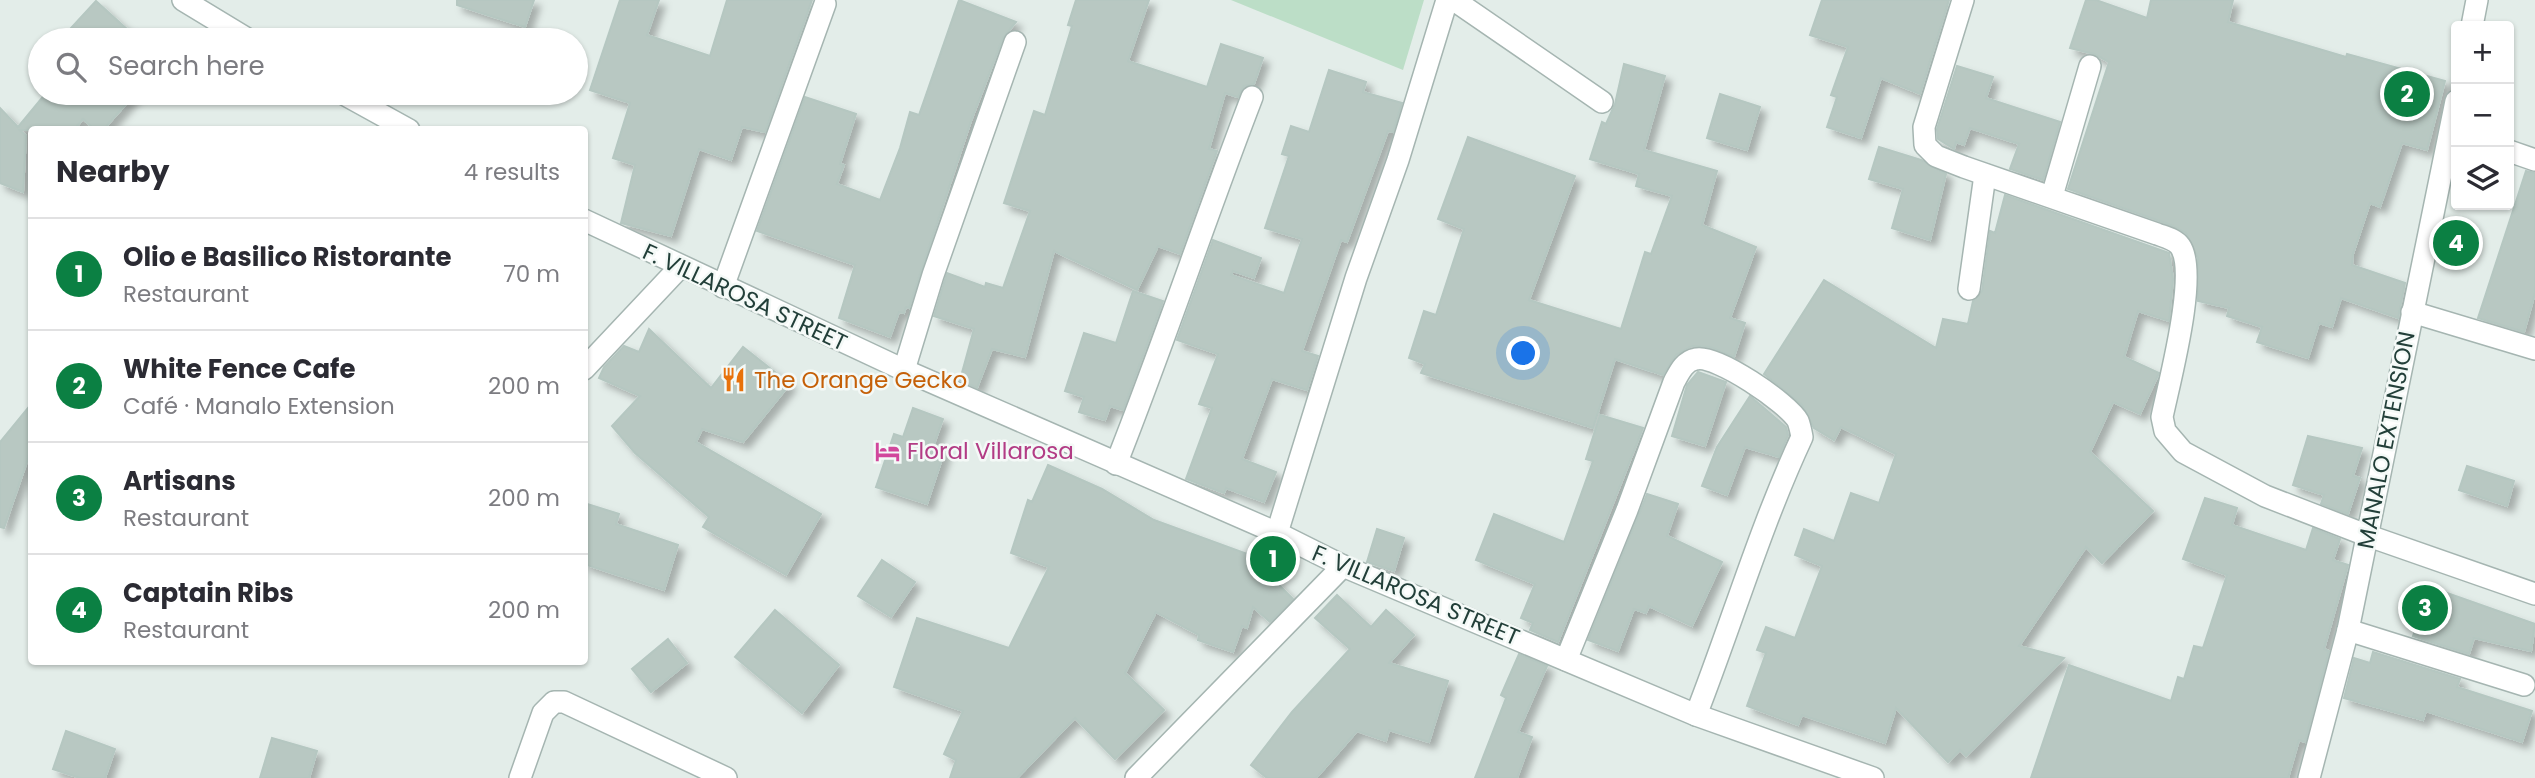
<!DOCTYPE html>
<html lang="en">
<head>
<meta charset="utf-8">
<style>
	body { margin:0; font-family:Poppins,sans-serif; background:#f7f7f7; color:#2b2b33 }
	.controls { position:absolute; right:21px; top:21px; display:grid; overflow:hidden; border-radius:7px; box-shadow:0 2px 5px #0004 }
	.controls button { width:63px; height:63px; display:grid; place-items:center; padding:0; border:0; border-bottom:2px solid #e1e1e2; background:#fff; color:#2b2b33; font:35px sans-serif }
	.you { position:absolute; left:1524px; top:354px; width:24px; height:24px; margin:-18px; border:5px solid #fff; border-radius:50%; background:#1a73e8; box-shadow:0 0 0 10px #1a73e833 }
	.badge { display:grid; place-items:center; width:46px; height:46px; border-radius:50%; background:#0b8043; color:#fff; font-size:23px; font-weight:700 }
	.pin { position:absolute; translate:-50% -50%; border:4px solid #fff; box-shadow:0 2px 7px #0006 }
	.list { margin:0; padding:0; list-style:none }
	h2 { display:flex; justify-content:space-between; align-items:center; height:91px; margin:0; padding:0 28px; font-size:30px }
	h2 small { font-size:23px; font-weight:400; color:#7c7c81 }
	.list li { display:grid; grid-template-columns:46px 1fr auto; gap:21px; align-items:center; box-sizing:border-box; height:112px; padding:0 28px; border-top:2px solid #e1e1e2 }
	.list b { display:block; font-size:26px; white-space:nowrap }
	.list p { margin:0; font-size:23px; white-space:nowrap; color:#7c7c81 }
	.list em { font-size:23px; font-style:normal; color:#7c7c81 }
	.icon { flex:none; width:38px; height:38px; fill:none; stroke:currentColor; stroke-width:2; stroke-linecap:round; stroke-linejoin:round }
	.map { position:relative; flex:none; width:2535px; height:778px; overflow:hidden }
	.search { position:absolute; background:#fff; box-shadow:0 2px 5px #0004; left:28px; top:28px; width:560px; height:77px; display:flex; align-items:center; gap:18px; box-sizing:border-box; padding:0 24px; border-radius:38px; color:#7c7c81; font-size:26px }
	.panel { position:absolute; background:#fff; box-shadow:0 2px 5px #0004; left:28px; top:126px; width:560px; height:539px; border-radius:7px }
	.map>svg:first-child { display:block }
</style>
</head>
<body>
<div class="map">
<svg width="2535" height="778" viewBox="0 0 2535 778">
	<defs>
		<filter id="shadow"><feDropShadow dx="6" dy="6" stdDeviation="3.5" flood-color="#0004"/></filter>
	</defs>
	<rect width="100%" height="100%" fill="#e3ede9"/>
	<polygon fill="#bcdec7" points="1231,0 1424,0 1403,70"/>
	<g fill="#b8c8c2" stroke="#b5c7c1" stroke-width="2" filter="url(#shadow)">
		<polygon points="457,0 534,0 525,27 457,5"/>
		<polygon points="620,0 659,0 647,35 710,56 727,0 812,0 765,132 742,127 731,160 699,149 671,236 621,223 635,165 613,158 630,103 590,90"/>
		<polygon points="959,0 1016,22 1003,38 971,121 909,308 906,307 904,313 899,312 890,337 839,318 855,265 757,231 805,97 856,114 840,164 844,165 837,184 880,200 900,148 910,112 919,115"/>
		<polygon points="1076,0 1149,0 1128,61 1207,87 1221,44 1263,58 1254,84 1244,86 1238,97 1225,93 1209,149 1217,151 1180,254 1158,246 1137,290 1054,251 1025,357 992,349 977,388 960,380 974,329 934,316 947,273 985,287 986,283 1003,288 1030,211 1004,203 1034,111 1045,115 1072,26 1068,25"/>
		<polygon points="1822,0 1949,0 1920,94 1881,78 1861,138 1827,127 1837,97 1831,95 1848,47 1810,35"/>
		<polygon points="2086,0 2096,0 2147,18 2151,0 2233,0 2228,22 2346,57 2347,54 2445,81 2427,150 2402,143 2380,207 2370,203 2353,254 2352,265 2405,283 2398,318 2341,298 2332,327 2319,323 2308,358 2257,342 2262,327 2227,316 2229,308 2198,301 2198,258 2186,233 2171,225 2068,189 2109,62 2094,54 2070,48"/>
		<polygon points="96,1 139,40 60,40"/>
		<polygon points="1624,64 1665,76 1644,150 1717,171 1702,225 1756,247 1730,318 1745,323 1734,357 1710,347 1692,346 1676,355 1663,375 1615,359 1593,428 1421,373 1425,364 1409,358 1424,311 1436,315 1464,229 1438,219 1468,137 1575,176 1529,300 1621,329 1645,252 1651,254 1672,196 1636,186 1639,174 1590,159 1602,122 1606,124 1615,104"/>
		<polygon points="1957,66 1993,77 1986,98 2060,122 2043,180 2010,169 2019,144 1970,128 1964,145 1956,142 1954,149 1938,139 1937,129"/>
		<polygon points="1329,70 1366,82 1363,92 1402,103 1393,132 1388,131 1347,242 1341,240 1302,351 1318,356 1307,390 1272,379 1242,459 1276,472 1264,502 1226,488 1224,493 1186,479 1212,408 1199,404 1218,354 1177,340 1213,240 1261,258 1254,278 1233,271 1231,275 1284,293 1302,239 1265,228 1289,156 1282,154 1291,126 1309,132"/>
		<polygon points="46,93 136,93 103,130 95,130 83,119 74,130 20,130 26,136 23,192 0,183 0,108 18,127"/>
		<polygon points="1720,94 1760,107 1747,150 1707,138"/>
		<polygon points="1879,147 1921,160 1946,174 1930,240 1892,228 1903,189 1869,179"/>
		<polygon points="2526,171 2535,173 2535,293 2524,332 2478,318"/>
		<polygon points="2005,195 2169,253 2173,279 2169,321 2138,311 2124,357 2159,373 2140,414 2113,402 2090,452 2153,511 2102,563 2086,547 2019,646 2064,658 1966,756 1960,750 1948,762 1896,708 1885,743 1802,715 1798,725 1747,706 1766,653 1757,650 1766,627 1795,638 1822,566 1795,555 1804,529 1834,541 1851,493 1879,503 1896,454 1841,427 1834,440 1814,428 1802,405 1764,374 1824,280 1936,348 1943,319 1968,324 1973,301 1982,291 1990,231 1995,233"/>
		<polygon points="1133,291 1163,301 1123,410 1110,406 1105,420 1079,412 1084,397 1065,391 1084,333 1116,343"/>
		<polygon points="649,329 711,388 743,347 790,384 743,442 702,429 696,442 821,514 786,575 703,527 709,517 635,453 612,426 640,396 599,378 604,367 624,346 639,352"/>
		<polygon points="1698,372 1726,382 1705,446 1672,436 1687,385"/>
		<polygon points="1750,396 1786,427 1788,435 1779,457 1745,447 1727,495 1702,486 1717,447"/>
		<polygon points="32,403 32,447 4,528 0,527 0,442"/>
		<polygon points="913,408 943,419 933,447 945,450 927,504 876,487 894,434 903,437"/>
		<polygon points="1600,415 1643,428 1558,642 1530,630 1533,623 1521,618 1535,584 1476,560 1494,514 1564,542 1593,461 1586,459"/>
		<polygon points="2308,436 2362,448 2353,476 2360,478 2348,514 2321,504 2324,495 2293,485"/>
		<polygon points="1048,465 1102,489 1154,520 1264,560 1259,576 1275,581 1293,599 1270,622 1253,607 1247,628 1242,626 1233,652 1198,640 1199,635 1156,612 1125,673 1164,710 1115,759 1075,718 1017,778 950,778 956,760 944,754 963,711 894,687 917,618 1009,648 1049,567 1011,553 1028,500 1032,502"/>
		<polygon points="2467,466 2514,481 2507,506 2459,490"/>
		<polygon points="1647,494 1678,504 1667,536 1722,562 1692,626 1649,606 1646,613 1634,609 1618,651 1588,640"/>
		<polygon points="2205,498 2237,508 2232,525 2306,550 2313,528 2340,539 2333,560 2348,565 2324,649 2329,651 2305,742 2299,740 2288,778 2031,778 2069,665 2171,701 2178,677 2184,679 2194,646 2203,648 2227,575 2183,559"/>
		<polygon points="584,503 619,514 616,524 678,545 664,590 584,564"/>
		<polygon points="1377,529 1404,538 1394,571 1367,562"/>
		<polygon points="882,560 915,582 891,617 858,596"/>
		<polygon points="2430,587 2535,624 2531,651 2474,638 2469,654 2413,636"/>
		<polygon points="1337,595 1371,627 1386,610 1414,635 1389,663 1448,681 1429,742 1389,730 1386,741 1357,731 1316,778 1267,778 1251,765 1292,712 1350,649 1315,618"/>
		<polygon points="775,610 839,665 802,713 735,657"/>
		<polygon points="668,639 687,663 651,692 632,669"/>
		<polygon points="2373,652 2460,679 2457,687 2532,711 2522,742 2426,711 2423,720 2344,698 2354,658 2370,663"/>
		<polygon points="1519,654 1547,666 1518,732 1532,737 1517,778 1475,778 1506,698 1501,695"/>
		<polygon points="66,731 115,749 105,778 80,778 53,769"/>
		<polygon points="272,738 317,751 309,778 260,778"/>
	</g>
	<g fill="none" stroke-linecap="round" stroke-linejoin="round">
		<defs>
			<g id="minor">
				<polyline points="183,0 249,40"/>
				<polyline points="1454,0 1602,102"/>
				<path d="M1963,0l-39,127 1,18 11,11 28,11 193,67c8,3 18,5 23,12 19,26 -11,137 -18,171l3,14 18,21 82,44 101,39 169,59"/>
				<polyline points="2472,26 2477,0"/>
				<polyline points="342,93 409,130"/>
				<polyline points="2509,151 2535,160"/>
				<polyline points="2052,196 2090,66"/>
				<polyline points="584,220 904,370 1277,533 1343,566 1696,715 1873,778"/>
				<polyline points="723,287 825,4"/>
				<polyline points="1969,289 1985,175"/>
				<polyline points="2412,312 2535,349"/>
				<polyline points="584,369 680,267"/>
				<polyline points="904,370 933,275 1015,42"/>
				<path d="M1116,464c48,-121 89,-245 136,-367"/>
				<polyline points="1277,533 1356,278 1398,160 1447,0"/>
				<polyline points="2348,630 2524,685"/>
				<path d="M1566,660l61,-150 47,-128c5,-9 10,-21 22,-23 20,-5 92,44 102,62 2,5 3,11 4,16 -42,90 -70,186 -106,278"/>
				<polyline points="520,778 543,713 554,702 564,702 726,778"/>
				<polyline points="1136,778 1343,566"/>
				<polyline points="2309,778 2348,630 2456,101"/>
			</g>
		</defs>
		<use href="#minor" stroke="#a5b5b1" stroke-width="24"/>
		<use href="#minor" stroke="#fff" stroke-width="21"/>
	</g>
	<defs>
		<symbol id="restaurant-bare" viewBox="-9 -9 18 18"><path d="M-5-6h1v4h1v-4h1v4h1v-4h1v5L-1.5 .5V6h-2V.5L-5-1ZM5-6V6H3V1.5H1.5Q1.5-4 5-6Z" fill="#e8710a" stroke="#f4f9f7" stroke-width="2.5" paint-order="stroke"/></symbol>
		<symbol id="hotel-bare" viewBox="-9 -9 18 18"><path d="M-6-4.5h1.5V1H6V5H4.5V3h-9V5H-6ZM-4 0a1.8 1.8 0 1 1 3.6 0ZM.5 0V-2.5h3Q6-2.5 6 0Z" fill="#d1479c" stroke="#f4f9f7" stroke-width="2.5" paint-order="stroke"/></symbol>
	</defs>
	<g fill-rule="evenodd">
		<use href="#restaurant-bare" x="716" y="362" width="35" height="35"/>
		<use href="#hotel-bare" x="870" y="434" width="35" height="35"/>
	</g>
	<g text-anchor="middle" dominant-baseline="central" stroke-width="5" stroke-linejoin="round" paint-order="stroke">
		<g font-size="23" fill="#223f39" stroke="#f4f9f7">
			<text transform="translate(745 297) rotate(25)">F. VILLAROSA STREET</text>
			<text transform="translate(2386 440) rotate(-79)">MANALO EXTENSION</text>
			<text transform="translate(1416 595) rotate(23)">F. VILLAROSA STREET</text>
		</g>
		<g font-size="23" fill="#c56008" stroke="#f4f9f7" text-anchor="start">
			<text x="754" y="380">The Orange Gecko</text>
		</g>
		<g font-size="23" fill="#b23c85" stroke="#f4f9f7" text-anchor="start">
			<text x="907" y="451">Floral Villarosa</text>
		</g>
	</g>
</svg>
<div class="controls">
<button>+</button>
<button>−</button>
<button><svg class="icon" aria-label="layers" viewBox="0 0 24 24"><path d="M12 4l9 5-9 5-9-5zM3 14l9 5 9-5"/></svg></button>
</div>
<div class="you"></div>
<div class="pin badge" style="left:1273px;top:559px">1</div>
<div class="pin badge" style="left:2407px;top:94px">2</div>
<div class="pin badge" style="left:2425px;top:608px">3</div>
<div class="pin badge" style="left:2456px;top:243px">4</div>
<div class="search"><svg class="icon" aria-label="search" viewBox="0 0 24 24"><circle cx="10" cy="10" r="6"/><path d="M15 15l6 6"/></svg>Search here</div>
<section class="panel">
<h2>Nearby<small>4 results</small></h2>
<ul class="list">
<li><span class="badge">1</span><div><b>Olio e Basilico Ristorante</b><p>Restaurant</p></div><em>70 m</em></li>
<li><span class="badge">2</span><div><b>White Fence Cafe</b><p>Café · Manalo Extension</p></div><em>200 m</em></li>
<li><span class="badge">3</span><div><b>Artisans</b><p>Restaurant</p></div><em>200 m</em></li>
<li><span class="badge">4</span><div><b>Captain Ribs</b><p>Restaurant</p></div><em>200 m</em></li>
</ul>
</section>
</div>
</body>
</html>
